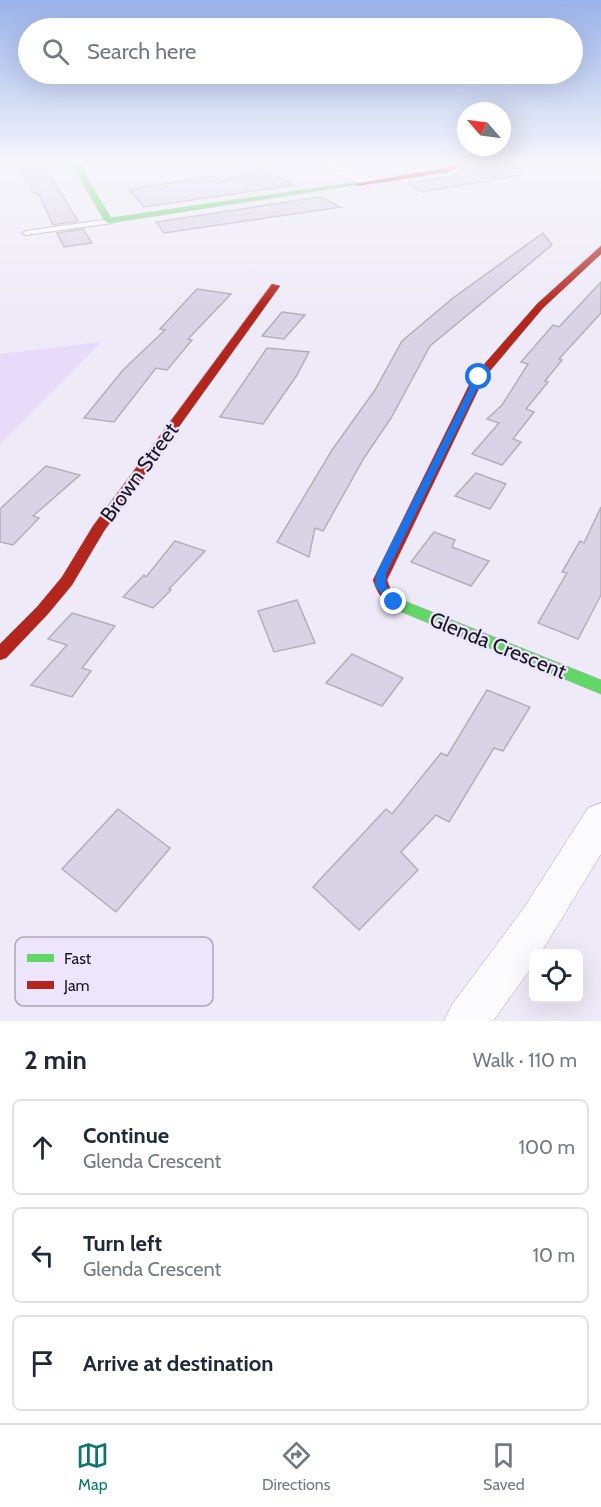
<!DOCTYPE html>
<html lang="en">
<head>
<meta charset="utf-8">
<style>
	body { margin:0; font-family:Cabin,sans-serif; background:#f6f6f7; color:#1f2937 }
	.controls { position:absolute; right:18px; bottom:18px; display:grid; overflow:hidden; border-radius:9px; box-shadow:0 6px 24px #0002 }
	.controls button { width:54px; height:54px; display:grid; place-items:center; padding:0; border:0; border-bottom:2px solid #e0e1e3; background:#fff; color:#1f2937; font:30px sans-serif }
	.compass { position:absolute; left:457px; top:102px; width:54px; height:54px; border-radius:50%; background:#fff; box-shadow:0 6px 24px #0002; rotate:298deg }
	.stop { position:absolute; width:18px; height:18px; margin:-14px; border:4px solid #1a73e8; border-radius:50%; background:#fff }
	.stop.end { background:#1a73e8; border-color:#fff; box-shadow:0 2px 6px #0008 }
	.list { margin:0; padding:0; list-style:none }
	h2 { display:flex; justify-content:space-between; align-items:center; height:78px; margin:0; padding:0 24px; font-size:26px }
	h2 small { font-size:20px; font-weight:400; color:#747a83 }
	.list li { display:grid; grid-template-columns:39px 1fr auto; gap:18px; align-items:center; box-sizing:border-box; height:96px; margin:0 12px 12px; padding:0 12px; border:2px solid #e0e1e3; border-radius:9px }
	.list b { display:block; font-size:22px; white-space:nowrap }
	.list p { margin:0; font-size:20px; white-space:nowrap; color:#747a83 }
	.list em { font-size:20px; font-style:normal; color:#747a83 }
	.icon { flex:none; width:33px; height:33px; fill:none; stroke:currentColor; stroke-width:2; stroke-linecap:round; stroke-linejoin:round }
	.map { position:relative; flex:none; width:601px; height:1021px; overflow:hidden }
	.search { position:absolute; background:#fff; box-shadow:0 6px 24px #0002; left:18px; right:18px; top:18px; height:66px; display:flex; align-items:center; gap:15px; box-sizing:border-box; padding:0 21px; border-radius:33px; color:#747a83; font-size:22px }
	.sheet { height:402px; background:#fff }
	nav { display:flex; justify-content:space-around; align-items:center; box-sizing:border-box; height:84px; border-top:2px solid #e0e1e3; background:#fff; font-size:16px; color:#747a83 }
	nav a { display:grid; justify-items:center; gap:3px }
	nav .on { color:#0f766e }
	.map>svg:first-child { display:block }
</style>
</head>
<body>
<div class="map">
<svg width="601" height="1021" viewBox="0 0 601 1021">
	<rect width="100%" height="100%" fill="#eeeaf7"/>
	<polygon fill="#e6dcfa" points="101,342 0,444 0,354"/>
	<g fill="#d9d3e6" stroke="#b3afba" stroke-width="1.5">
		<polygon points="17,164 43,164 78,221 53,225 38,193 34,193"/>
		<polygon points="470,164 521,164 522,175 422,192 408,183 449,177 467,170"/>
		<polygon points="263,170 294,185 144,207 129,189 214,176 219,181"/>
		<polygon points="320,197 341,207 164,233 156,222"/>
		<polygon points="83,229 92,243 64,247 57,233"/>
		<polygon points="543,233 552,245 430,346 391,418 364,458 323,531 315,528 309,557 277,542 332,450 375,390 402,341 453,298"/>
		<polygon points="601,282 601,313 559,359 562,360 545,381 548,382 526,409 534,412 513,439 521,442 502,465 472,454 499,423 487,419 502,405 528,364 521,362 553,325 559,327"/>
		<polygon points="197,289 231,294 188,339 192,340 167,370 156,368 114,422 84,418 123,370 165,330 160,329"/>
		<polygon points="282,312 305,315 284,339 262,336"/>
		<polygon points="267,348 309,352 297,375 263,424 220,417"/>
		<polygon points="46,466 80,475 33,516 39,518 13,545 0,542 0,509"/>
		<polygon points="476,473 506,484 490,509 455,496"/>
		<polygon points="601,507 601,595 578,639 538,623 567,573 562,572 580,541 584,543"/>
		<polygon points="434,532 455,540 452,547 489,561 471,586 411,562"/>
		<polygon points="175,541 205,551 169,589 171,590 153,608 123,597 144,575 146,577"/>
		<polygon points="297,600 315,643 274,652 258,611"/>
		<polygon points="72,613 115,626 82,668 91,671 72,697 31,685 67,645 48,639"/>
		<polygon points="352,654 403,678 382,706 326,683"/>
		<polygon points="487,690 530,707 503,751 494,748 449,822 436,815 401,852 418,870 359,930 313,887 386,809 392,814 441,753 447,756"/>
		<polygon points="118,809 170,848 116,912 62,869"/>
	</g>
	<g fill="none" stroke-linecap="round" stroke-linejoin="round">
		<defs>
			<polygon id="lane" points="109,219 113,221 112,223 26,235 22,233 26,231"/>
			<g id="street">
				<polygon points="314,164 334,164 374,179 376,182 369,186 364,185"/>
				<polygon points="601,803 601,854 540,954 534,954 534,964 493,1021 444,1021 451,1006 523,909 588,808"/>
			</g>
			<g id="fast">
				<polygon points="72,164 79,164 111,218 358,182 362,184 109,223 105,221"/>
				<polygon points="394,594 407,602 601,680 601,694 397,610 386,599 389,595"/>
			</g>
			<g id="jam">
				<polygon points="454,164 463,164 448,172 358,186 354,184 446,168"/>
				<path d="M601,246v8l-58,54 -59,70 -97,202 3,8 12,11 -3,4c-15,4 -22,-11 -26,-23l100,-203 64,-73z"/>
				<polygon points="272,284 280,286 104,531 72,585 47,615 6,658 0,660 0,644 37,607 62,577 93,526"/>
			</g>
		</defs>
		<use href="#lane" stroke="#afabb7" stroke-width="2"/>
		<use href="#street" stroke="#afabb7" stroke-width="1"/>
		<use href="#fast" stroke="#afabb7" stroke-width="1"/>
		<use href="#jam" stroke="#afabb7" stroke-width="1"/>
		<use href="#lane" fill="#fcfcfe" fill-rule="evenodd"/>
		<use href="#street" fill="#fcfcfe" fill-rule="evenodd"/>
		<use href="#fast" fill="#63d668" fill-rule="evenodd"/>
		<use href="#jam" fill="#b3261e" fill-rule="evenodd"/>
	</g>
	<linearGradient id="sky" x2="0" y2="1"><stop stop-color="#9ab2ea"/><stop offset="0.53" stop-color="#f7f6fb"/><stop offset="1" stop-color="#f7f6fb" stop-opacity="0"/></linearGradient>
	<rect width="601" height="307" fill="url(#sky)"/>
	<polygon fill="#1a73e8" points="476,375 483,377 386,574 386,585 400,602 398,604 390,604 375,586 376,574"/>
	<g text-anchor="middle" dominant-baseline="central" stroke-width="4.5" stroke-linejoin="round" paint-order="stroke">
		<g font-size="21" fill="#1a1721" stroke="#ece5fc">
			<text transform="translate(139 472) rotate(-54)">Brown Street</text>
			<text transform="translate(498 645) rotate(22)">Glenda Crescent</text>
		</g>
	</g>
	<rect x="15" y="937" width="198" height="69" rx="9" fill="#ece5fc" stroke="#ada7ba" stroke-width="1.5"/>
	<rect x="27" y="954" width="27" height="8" fill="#63d668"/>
	<rect x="27" y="981" width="27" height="8" fill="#b3261e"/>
	<g font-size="16" fill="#1a1721">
		<text x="64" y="964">Fast</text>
		<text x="64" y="991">Jam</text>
	</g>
</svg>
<div class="controls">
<button><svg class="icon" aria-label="locate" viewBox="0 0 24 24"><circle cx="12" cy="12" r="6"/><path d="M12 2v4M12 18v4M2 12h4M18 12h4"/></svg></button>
</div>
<svg class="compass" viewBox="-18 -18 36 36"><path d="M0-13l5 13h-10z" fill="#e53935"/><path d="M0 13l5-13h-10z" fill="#747a83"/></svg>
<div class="stop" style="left:479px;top:377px"></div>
<div class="stop end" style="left:394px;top:602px"></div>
<div class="search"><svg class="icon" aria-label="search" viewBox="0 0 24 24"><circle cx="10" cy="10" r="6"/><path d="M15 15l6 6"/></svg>Search here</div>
</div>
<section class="sheet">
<h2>2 min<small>Walk · 110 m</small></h2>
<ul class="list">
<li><svg class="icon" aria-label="ahead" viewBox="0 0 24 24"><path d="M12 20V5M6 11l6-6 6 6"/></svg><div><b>Continue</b><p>Glenda Crescent</p></div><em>100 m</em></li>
<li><svg class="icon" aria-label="left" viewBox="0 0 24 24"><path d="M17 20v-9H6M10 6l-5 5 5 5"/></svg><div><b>Turn left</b><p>Glenda Crescent</p></div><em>10 m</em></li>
<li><svg class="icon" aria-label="arrive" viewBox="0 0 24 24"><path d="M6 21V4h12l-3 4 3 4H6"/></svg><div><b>Arrive at destination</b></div></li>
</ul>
</section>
<nav>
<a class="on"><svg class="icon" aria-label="map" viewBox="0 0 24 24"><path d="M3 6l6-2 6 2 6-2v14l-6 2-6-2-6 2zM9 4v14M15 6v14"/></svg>Map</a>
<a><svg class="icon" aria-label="directions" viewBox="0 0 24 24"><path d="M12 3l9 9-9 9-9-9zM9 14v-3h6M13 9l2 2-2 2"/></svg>Directions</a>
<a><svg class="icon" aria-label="saved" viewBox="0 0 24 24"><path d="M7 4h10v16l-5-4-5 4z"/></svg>Saved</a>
</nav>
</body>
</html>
